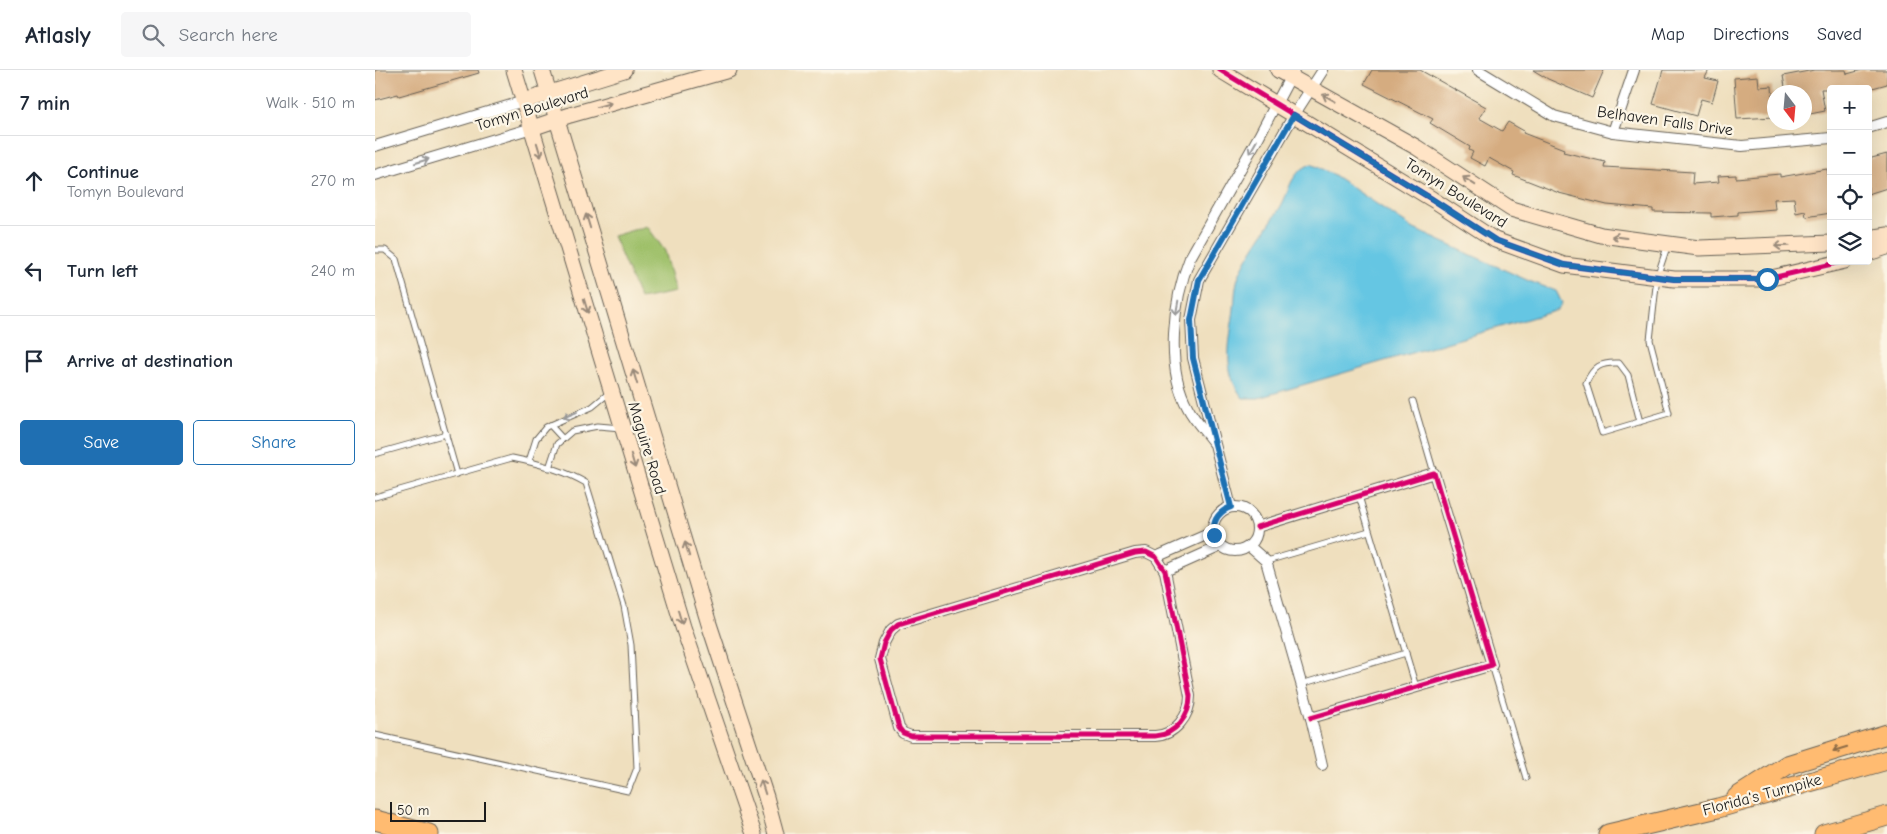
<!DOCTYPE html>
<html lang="en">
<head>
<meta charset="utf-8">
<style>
	body { margin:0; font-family:"Comic Neue",sans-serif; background:#f6f6f7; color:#1f2937 }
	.controls { position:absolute; right:15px; top:15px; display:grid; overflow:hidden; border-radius:5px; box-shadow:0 5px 20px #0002 }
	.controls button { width:45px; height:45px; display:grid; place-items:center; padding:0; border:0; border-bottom:1px solid #e0e1e3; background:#fff; color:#1f2937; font:25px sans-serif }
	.compass { position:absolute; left:1392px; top:15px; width:45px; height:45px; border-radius:50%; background:#fff; box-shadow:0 5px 20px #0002; rotate:164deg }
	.scale { position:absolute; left:15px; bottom:12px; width:96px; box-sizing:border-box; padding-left:5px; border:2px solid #1c1c1c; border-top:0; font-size:14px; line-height:18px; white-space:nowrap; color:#1c1c1c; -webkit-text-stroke:4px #fcf5e5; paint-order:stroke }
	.stop { position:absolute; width:15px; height:15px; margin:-11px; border:4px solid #1f6fb2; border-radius:50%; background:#fff }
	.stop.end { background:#1f6fb2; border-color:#fff; box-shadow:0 1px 5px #0008 }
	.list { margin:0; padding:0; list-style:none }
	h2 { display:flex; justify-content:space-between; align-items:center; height:65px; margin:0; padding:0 20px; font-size:21px }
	h2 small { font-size:16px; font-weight:400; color:#747a83 }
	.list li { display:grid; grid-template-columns:32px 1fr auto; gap:15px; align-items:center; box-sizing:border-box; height:90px; padding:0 20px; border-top:1px solid #e0e1e3 }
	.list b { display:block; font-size:19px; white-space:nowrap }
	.list p { margin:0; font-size:16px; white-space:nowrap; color:#747a83 }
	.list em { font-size:16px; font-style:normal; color:#747a83 }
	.actions { display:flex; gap:10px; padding:15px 20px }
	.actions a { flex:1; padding:11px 0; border:1px solid #1f6fb2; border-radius:5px; text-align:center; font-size:18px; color:#1f6fb2 }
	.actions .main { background:#1f6fb2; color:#fff }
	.icon { flex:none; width:28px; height:28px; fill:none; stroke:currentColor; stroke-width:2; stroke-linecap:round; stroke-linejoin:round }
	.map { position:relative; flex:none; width:1512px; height:764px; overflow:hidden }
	header { display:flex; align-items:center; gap:30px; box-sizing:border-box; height:70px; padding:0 25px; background:#fff; border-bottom:1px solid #e0e1e3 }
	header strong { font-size:24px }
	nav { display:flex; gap:28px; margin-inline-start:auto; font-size:18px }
	.search { width:350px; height:45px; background:#f6f6f7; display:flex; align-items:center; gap:12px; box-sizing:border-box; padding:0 18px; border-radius:5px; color:#747a83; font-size:19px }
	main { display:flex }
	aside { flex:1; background:#fff }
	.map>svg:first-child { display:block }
</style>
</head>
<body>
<header>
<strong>Atlasly</strong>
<div class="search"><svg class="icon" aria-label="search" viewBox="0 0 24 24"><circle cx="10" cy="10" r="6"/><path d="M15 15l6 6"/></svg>Search here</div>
<nav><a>Map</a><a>Directions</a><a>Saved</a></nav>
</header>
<main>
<aside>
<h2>7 min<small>Walk · 510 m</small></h2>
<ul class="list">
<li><svg class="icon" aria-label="ahead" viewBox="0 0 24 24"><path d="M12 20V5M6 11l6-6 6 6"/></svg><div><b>Continue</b><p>Tomyn Boulevard</p></div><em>270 m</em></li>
<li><svg class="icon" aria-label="left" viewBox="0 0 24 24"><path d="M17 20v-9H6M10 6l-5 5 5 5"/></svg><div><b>Turn left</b></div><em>240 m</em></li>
<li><svg class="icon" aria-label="arrive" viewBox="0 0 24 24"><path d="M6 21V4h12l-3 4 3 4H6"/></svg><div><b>Arrive at destination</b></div></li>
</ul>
<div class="actions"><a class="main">Save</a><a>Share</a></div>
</aside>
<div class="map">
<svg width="1512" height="764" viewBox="0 0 1512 764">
	<rect width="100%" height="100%" fill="#fcf5e5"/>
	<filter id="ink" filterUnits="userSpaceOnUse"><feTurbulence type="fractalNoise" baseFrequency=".02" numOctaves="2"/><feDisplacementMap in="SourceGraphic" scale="10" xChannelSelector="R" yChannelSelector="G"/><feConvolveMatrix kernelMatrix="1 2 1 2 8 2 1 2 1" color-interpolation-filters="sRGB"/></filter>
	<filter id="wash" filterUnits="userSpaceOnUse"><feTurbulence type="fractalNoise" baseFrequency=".0096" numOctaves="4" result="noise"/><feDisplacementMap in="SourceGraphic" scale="20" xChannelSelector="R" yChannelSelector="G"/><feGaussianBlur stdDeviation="1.12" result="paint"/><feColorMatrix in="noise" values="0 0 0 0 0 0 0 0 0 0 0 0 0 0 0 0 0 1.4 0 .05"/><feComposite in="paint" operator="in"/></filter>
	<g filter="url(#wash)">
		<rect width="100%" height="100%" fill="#efdfbe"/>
		<polygon fill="#9ec069" stroke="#5d6e42" points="272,156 290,181 301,222 265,229 238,166"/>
		<path fill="#65c6e3" stroke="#407180" d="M936,94l21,10 82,55 115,52 27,10 6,12 -4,7 -300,88h-15c-22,-27 -13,-57 -9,-89 1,-10 1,-24 5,-34 11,-25 28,-46 42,-69 10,-18 8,-32 30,-42z"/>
		<g id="blocks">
			<g fill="#d5ac80">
				<polygon points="0,0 103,0 104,3 24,26 23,24 0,30"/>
				<polygon points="997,0 1045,0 1111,37 1104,48 1127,61 1133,52 1149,61 1148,63 1189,79 1188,82 1230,92 1229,97 1318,102 1317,114 1344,112 1343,106 1361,105 1361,108 1405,104 1405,107 1452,99 1456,121 1456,143 1431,147 1430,141 1421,143 1419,128 1399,129 1400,139 1363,142 1363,145 1336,147 1336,143 1278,142 1278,139 1232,135 1184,123 1138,105 1139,102 1114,88 1110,96 1095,88 1098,82 1094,80 1095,77 1055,53 1058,49 989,14"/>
				<polygon points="1158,0 1229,0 1217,28 1173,9"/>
				<polygon points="1288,0 1334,0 1330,8 1343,11 1337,32 1326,29 1321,46 1278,34"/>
				<polygon points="1439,0 1471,0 1472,4 1487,0 1512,0 1512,14 1494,19 1446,19 1450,41 1430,45 1430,22 1411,22 1408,6"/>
				<polygon points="1383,6 1384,17 1397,16 1399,47 1362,49 1359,8"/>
				<polygon points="1512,84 1512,118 1493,124 1493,89"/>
			</g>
		</g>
	</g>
	<g filter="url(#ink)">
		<use href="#blocks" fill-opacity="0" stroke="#666055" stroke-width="1"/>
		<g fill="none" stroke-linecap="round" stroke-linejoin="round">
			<defs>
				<g id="lane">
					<polyline points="0,180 10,180 21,189 82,404"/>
					<polyline points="1038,331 1059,403"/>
					<path d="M1265,352l-12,-47 -9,-12c-18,-1 -25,3 -33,20l16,50 67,-20 -19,-73 7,-63 11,-33"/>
					<polyline points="175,355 188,369"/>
					<polyline points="0,384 71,364"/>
					<polyline points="154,391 161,369 171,357 217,337 234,323"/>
					<polyline points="174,398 182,374 197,361 223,356 246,358"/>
					<polyline points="984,426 1041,617"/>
					<path d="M0,427l137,-39c25,5 52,12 74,25l38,123 7,39 6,123 -9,23 -253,-56"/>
					<polyline points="892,491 994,461"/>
					<polyline points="1117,595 1151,708"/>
					<polyline points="926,614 1031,583"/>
				</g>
				<g id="street">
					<polyline points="1103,0 1179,46 1238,62 1367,76 1456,68"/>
					<polyline points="1493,58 1512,52"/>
					<polyline points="1238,62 1259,0"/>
					<polyline points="0,76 149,31"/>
					<polyline points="0,105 157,58"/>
					<path d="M838,372c-8,-11 -19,-22 -25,-34 -23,-40 -15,-108 2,-150l69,-122 35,-66"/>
					<circle cx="860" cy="459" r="22"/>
					<polyline points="856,437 818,288 816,250 824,210 919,45 948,0"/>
					<polyline points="882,457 1059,403 1117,595 936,648"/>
					<polyline points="874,476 891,491 936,648 947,695"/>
					<path d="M771,482l10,5 9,14 25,125c0,20 -15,39 -35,40h-244l-8,-3 -4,-5 -19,-69 4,-16 7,-13 7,-6 237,-71z"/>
					<polyline points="781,487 838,462"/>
					<polyline points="790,501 846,476"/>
				</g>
				<g id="secondary">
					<polyline points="139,0 308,557 379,764"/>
					<polyline points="167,0 334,554 391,727 401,764"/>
					<polyline points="845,0 1057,129 1120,170 1189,195 1299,209 1392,209 1470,191"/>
					<polyline points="903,0 1041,77 1136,139 1226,165 1324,178 1456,173"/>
					<polyline points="149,31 249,0"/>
					<polyline points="157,58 195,45 354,0"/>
					<polyline points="1493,168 1512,165"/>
					<polyline points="1493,183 1512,177"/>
				</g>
				<g id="highway">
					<polyline points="1362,727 1412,695 1512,664"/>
					<polyline points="0,750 54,764"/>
					<polyline points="1233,764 1343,738 1512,690"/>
					<polyline points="1449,764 1512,746"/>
				</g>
			</defs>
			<use href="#lane" stroke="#666055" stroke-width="7"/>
			<use href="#street" stroke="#666055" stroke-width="12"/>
			<use href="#secondary" stroke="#666055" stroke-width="17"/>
			<use href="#highway" stroke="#666055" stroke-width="21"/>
			<use href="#lane" stroke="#fff" stroke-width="5"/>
			<use href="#street" stroke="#fff" stroke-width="10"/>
			<use href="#secondary" stroke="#ffe4c6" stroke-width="15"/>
			<use href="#highway" stroke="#ffbb71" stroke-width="19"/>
			<defs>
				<g id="cycleway">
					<polyline points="845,0 1057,129 1120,170 1189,195 1299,209 1392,209 1470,191"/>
					<polyline points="882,457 1059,403 1117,595 936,648"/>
					<path d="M771,482l10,5 9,14 25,125c0,20 -15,39 -35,40h-244l-8,-3 -4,-5 -19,-69 4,-16 7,-13 7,-6 237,-71z"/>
				</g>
			</defs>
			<use href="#cycleway" stroke="#fcf5e5" stroke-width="8"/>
			<use href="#cycleway" stroke="#d6006c" stroke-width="5"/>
		</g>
		<defs><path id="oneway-shaft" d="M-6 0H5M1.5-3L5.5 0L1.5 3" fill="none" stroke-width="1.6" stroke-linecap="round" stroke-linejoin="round" transform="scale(1.25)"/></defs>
		<g stroke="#998a7a">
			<use href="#oneway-shaft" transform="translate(954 28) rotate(-151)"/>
			<use href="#oneway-shaft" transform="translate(229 35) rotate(-16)"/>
			<use href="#oneway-shaft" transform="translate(164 80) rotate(73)"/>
			<use href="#oneway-shaft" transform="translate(1094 111) rotate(-147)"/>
			<use href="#oneway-shaft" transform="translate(213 151) rotate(-107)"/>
			<use href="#oneway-shaft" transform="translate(1244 167) rotate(-172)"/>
			<use href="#oneway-shaft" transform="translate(1407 176) rotate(178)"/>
			<use href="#oneway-shaft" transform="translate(211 236) rotate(73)"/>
			<use href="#oneway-shaft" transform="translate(260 307) rotate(-107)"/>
			<use href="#oneway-shaft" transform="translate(258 391) rotate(73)"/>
			<use href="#oneway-shaft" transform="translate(312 479) rotate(-107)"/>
			<use href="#oneway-shaft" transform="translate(305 547) rotate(73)"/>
			<use href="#oneway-shaft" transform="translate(388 717) rotate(-108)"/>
		</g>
		<g stroke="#999">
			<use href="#oneway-shaft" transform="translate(878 77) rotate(120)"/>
			<use href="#oneway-shaft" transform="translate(47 91) rotate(-17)"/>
			<use href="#oneway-shaft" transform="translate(802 238) rotate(100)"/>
			<use href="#oneway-shaft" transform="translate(195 345) rotate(157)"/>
		</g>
		<use stroke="#8e6c46" href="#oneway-shaft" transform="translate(1465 679) rotate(163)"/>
	</g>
	<g fill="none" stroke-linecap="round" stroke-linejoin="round" filter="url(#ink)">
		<path stroke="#1f6fb2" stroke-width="6" d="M839,465c-2,-14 4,-23 17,-28l-38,-149 -2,-38 8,-40 95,-165 138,84 63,41 69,25 110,14h93"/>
	</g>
	<g text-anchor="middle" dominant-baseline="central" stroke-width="4.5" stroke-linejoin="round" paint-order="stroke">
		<g font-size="16" fill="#1c1c1c" stroke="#fcf5e5">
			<text transform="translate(157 39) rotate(-17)">Tomyn Boulevard</text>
			<text transform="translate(1290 51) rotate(8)">Belhaven Falls Drive</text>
			<text transform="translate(1081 123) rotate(32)">Tomyn Boulevard</text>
			<text transform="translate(272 378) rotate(73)">Maguire Road</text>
			<text transform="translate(1387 725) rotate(-15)">Florida's Turnpike</text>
		</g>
	</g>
</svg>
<div class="controls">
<button>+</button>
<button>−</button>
<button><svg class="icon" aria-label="locate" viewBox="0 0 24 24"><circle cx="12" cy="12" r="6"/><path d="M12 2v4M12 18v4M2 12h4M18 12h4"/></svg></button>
<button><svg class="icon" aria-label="layers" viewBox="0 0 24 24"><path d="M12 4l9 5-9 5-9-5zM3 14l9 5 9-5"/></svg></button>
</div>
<svg class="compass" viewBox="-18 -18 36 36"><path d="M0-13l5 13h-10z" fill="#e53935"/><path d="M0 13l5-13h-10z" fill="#747a83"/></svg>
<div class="scale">50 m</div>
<div class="stop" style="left:1392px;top:209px"></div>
<div class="stop end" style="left:839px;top:465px"></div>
</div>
</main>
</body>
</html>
